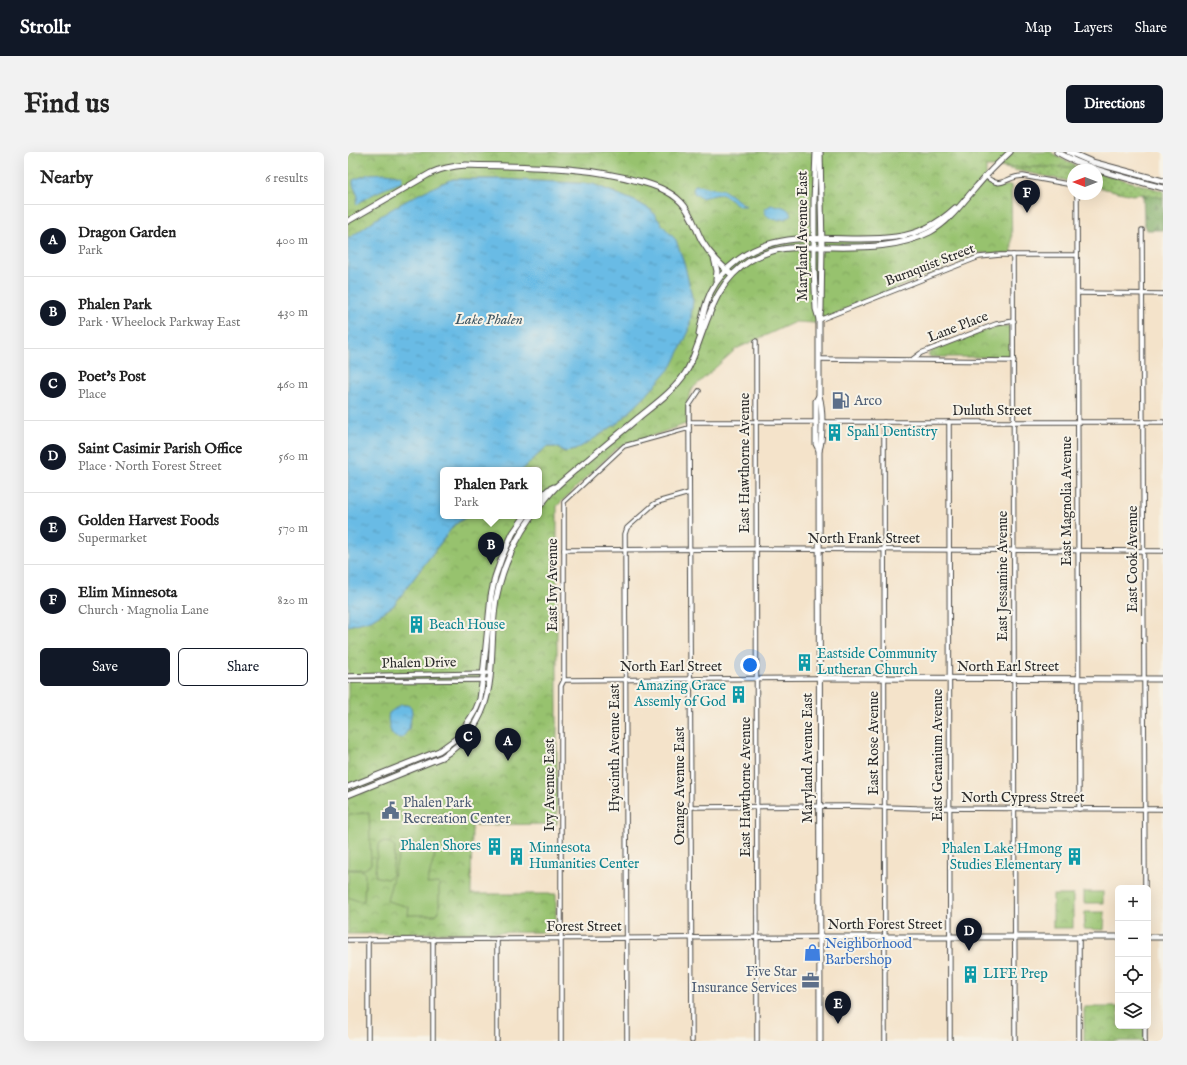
<!DOCTYPE html>
<html lang="en">
<head>
<meta charset="utf-8">
<style>
	body { margin:0; font-family:"IM FELL English",serif; background:#f2f2f2; color:#222 }
	.controls { position:absolute; right:12px; bottom:12px; display:grid; overflow:hidden; border-radius:6px; box-shadow:0 4px 16px #0002 }
	.controls button { width:36px; height:36px; display:grid; place-items:center; padding:0; border:0; border-bottom:1px solid #e0e0e0; background:#fff; color:#222; font:20px sans-serif }
	.compass { position:absolute; left:719px; top:12px; width:36px; height:36px; border-radius:50%; background:#fff; box-shadow:0 4px 16px #0002; rotate:270deg }
	.you { position:absolute; left:402px; top:513px; width:14px; height:14px; margin:-10px; border:3px solid #fff; border-radius:50%; background:#1a73e8; box-shadow:0 0 0 6px #1a73e833 }
	.badge { display:grid; place-items:center; width:26px; height:26px; border-radius:50%; background:#111827; color:#fff; font-size:13px; font-weight:700 }
	.pin { position:absolute; translate:-50% -33px; filter:drop-shadow(0 1px 2px #0008) }
	.pin::after { content:''; position:absolute; top:21px; width:14px; height:12px; background:inherit; clip-path:polygon(0 0,100% 0,50% 100%) }
	.popup { position:absolute; left:92px; top:315px; width:102px; height:52px; box-sizing:border-box; display:grid; place-content:center; border-radius:6px; background:#fff; filter:drop-shadow(0 1px 3px #0005); font-size:13px; white-space:nowrap; color:#767676 }
	.popup b { font-size:15px; color:#222 }
	.popup::after { content:''; position:absolute; left:50%; top:100%; margin-left:-8px; border:8px solid transparent; border-top-color:#fff }
	.list { margin:0; padding:0; list-style:none }
	h2 { display:flex; justify-content:space-between; align-items:center; height:52px; margin:0; padding:0 16px; font-size:17px }
	h2 small { font-size:13px; font-weight:400; color:#767676 }
	.list li { display:grid; grid-template-columns:26px 1fr auto; gap:12px; align-items:center; box-sizing:border-box; height:72px; padding:0 16px; border-top:1px solid #e0e0e0 }
	.list b { display:block; font-size:15px; white-space:nowrap }
	.list p { margin:0; font-size:13px; white-space:nowrap; color:#767676 }
	.list em { font-size:13px; font-style:normal; color:#767676 }
	.actions { display:flex; gap:8px; padding:12px 16px }
	.actions a { flex:1; padding:9px 0; border:1px solid #111827; border-radius:6px; text-align:center; font-size:14px; color:#111827 }
	.actions .main { background:#111827; color:#fff }
	.icon { flex:none; width:22px; height:22px; fill:none; stroke:currentColor; stroke-width:2; stroke-linecap:round; stroke-linejoin:round }
	.map { position:relative; flex:none; width:815px; height:889px; overflow:hidden; border-radius:6px }
	header { display:flex; align-items:center; gap:24px; box-sizing:border-box; height:56px; padding:0 20px; background:#111827; color:#fff }
	header strong { font-size:19px }
	nav { display:flex; gap:22px; margin-inline-start:auto; font-size:14px }
	.intro { display:flex; align-items:center; justify-content:space-between; box-sizing:border-box; height:96px; padding:0 24px }
	h1 { margin:0; font-size:28px }
	.button { padding:10px 18px; border-radius:6px; background:#111827; color:#fff; font-size:14px; font-weight:700 }
	main { display:flex; gap:24px; padding:0 24px }
	aside { flex:1; background:#fff; border-radius:6px; box-shadow:0 4px 16px #0002 }
	.map>svg:first-child { display:block }
</style>
</head>
<body>
<header>
<strong>Strollr</strong>
<nav><a>Map</a><a>Layers</a><a>Share</a></nav>
</header>
<div class="intro"><h1>Find us</h1><a class="button">Directions</a></div>
<main>
<aside>
<h2>Nearby<small>6 results</small></h2>
<ul class="list">
<li><span class="badge">A</span><div><b>Dragon Garden</b><p>Park</p></div><em>400 m</em></li>
<li><span class="badge">B</span><div><b>Phalen Park</b><p>Park · Wheelock Parkway East</p></div><em>430 m</em></li>
<li><span class="badge">C</span><div><b>Poet's Post</b><p>Place</p></div><em>460 m</em></li>
<li><span class="badge">D</span><div><b>Saint Casimir Parish Office</b><p>Place · North Forest Street</p></div><em>560 m</em></li>
<li><span class="badge">E</span><div><b>Golden Harvest Foods</b><p>Supermarket</p></div><em>570 m</em></li>
<li><span class="badge">F</span><div><b>Elim Minnesota</b><p>Church · Magnolia Lane</p></div><em>820 m</em></li>
</ul>
<div class="actions"><a class="main">Save</a><a>Share</a></div>
</aside>
<div class="map">
<svg width="815" height="889" viewBox="0 0 815 889">
	<defs>
		<pattern id="grass-dots" width="8" height="8" patternUnits="userSpaceOnUse"><rect width="8" height="8" fill="#97c26e"/><path d="M2 2h.1M6 6h.1" fill="none" stroke="#7b9e5b" stroke-width="1.8" stroke-linecap="round"/></pattern>
		<pattern id="forest-firs" width="22" height="20" patternUnits="userSpaceOnUse"><rect width="22" height="20" fill="#79a861"/><path d="M5 1l3.5 6h-7zM16 11l3.5 6h-7z" fill="#638950"/></pattern>
		<pattern id="park-crowns" width="20" height="18" patternUnits="userSpaceOnUse"><rect width="20" height="18" fill="#97c26e"/><path d="M2 6a3 3 0 1 1 6 0M12 15a3 3 0 1 1 6 0" fill="none" stroke="#7b9e5b"/></pattern>
		<pattern id="water-ripples" width="26" height="14" patternUnits="userSpaceOnUse"><rect width="26" height="14" fill="#69bbe5"/><path d="M2 4q2-2 4 0t4 0M15 11q2-2 4 0t4 0" fill="none" stroke="#5798ba"/></pattern>
	</defs>
	<rect width="100%" height="100%" fill="#f7f3e8"/>
	<filter id="ink" filterUnits="userSpaceOnUse"><feTurbulence type="fractalNoise" baseFrequency=".025" numOctaves="2"/><feDisplacementMap in="SourceGraphic" scale="8" xChannelSelector="R" yChannelSelector="G"/><feConvolveMatrix kernelMatrix="1 2 1 2 8 2 1 2 1" color-interpolation-filters="sRGB"/></filter>
	<filter id="wash" filterUnits="userSpaceOnUse"><feTurbulence type="fractalNoise" baseFrequency=".012" numOctaves="4" result="noise"/><feDisplacementMap in="SourceGraphic" scale="16" xChannelSelector="R" yChannelSelector="G"/><feGaussianBlur stdDeviation="0.9" result="paint"/><feColorMatrix in="noise" values="0 0 0 0 0 0 0 0 0 0 0 0 0 0 0 0 0 1.4 0 .05"/><feComposite in="paint" operator="in"/></filter>
	<g filter="url(#wash)">
		<rect width="100%" height="100%" fill="#f4e3ca"/>
		<g fill="url(#grass-dots)" stroke="#61764c">
			<polygon points="652,15 730,15 741,18 725,18 725,30"/>
			<polygon points="749,20 815,39 815,46 795,42 784,43 749,35"/>
		</g>
		<polygon fill="url(#forest-firs)" stroke="#526a46" points="795,42 815,46 815,78 799,78 796,71"/>
		<g fill="url(#park-crowns)" stroke="#61764c">
			<polygon points="0,0 703,0 710,5 730,15 638,15 638,30 649,35 663,33 664,102 631,101 467,171 447,170 388,197 345,236 340,248 338,272 269,296 209,354 209,672 124,673 123,742 208,742 208,780 0,782 0,474 23,468 45,454 106,373 120,364 191,364 191,318 174,318 198,295 208,295 217,300 227,298 271,270 296,246 341,179 345,149 341,135 315,74 303,58 289,50 245,32 151,27 105,27 56,51 26,69 0,87"/>
			<polygon points="650,174 662,174 662,205 582,205 580,202 587,197"/>
			<rect x="705" y="743" width="20" height="33"/>
			<polygon points="737,760 757,760 756,778 736,777"/>
			<polygon points="736,855 770,855 770,874 797,874 797,889 736,889"/>
		</g>
		<g fill="#97c26e" stroke="#61764c">
			<polygon points="21,661 23,712 17,717 0,717 0,664 2,662"/>
			<polygon points="34,690 43,691 47,696 44,722 43,724 39,727 30,725 28,724 27,720 30,695 32,691"/>
			<polygon points="54,690 88,698 79,732 91,731 91,759 87,763 60,763 61,755 39,749"/>
			<polygon points="0,718 14,718 17,722 16,749 10,749 0,745"/>
			<rect x="736" y="740" width="19" height="11"/>
		</g>
		<g fill="url(#water-ripples)" stroke="#4a7388">
			<path d="M38,21l16,3 -1,6c-5,3 -10,4 -15,6 -10,5 -21,9 -29,17l-1,-2 2,-7 -5,-11v-5l16,-6z"/>
			<path d="M105,27h46l94,5 44,18 14,8 12,16 13,14 9,26 8,35 -4,30 -17,35 -28,32 -25,24 -30,20 -14,8 -10,2 -9,-5h-10l-24,23h-79v46h25l-14,9 -61,81 -22,14 -23,6v-387c9,-6 17,-12 25,-18 24,-16 53,-32 80,-42z"/>
			<path d="M347,33c10,0 17,5 27,4l24,17h-7l-13,-10 -6,-2 -19,4 -7,-5 -1,-5z"/>
			<path d="M423,53c9,1 18,1 20,11 -9,5 -20,6 -26,-3v-4z"/>
			<path d="M52,553h7l4,2 1,5 -3,17 -7,9c-2,0 -5,0 -7,-1 -6,-4 -8,-19 -6,-24z"/>
		</g>
	</g>
	<g filter="url(#ink)">
		<g fill="none" stroke-linecap="round" stroke-linejoin="round">
			<defs>
				<g id="street">
					<path d="M637,24c18,15 20,0 38,0l50,9"/>
					<polyline points="729,42 731,657"/>
					<polyline points="794,78 797,736"/>
					<polyline points="665,103 667,889"/>
					<polyline points="730,141 815,142"/>
					<polyline points="471,168 631,105 652,103 729,103"/>
					<polyline points="408,189 409,889"/>
					<polyline points="471,207 666,209"/>
					<polyline points="565,207 573,201 648,172 666,169"/>
					<polyline points="341,270 468,270"/>
					<polyline points="473,270 815,270"/>
					<polyline points="536,270 537,889"/>
					<polyline points="601,270 602,889"/>
					<polyline points="216,398 414,397 815,399"/>
					<polyline points="0,524 142,521"/>
					<polyline points="216,528 472,526"/>
					<polyline points="0,529 142,528"/>
					<polyline points="343,655 503,654 569,656 815,657"/>
					<polyline points="731,785 731,889"/>
					<polyline points="0,788 472,785"/>
					<polyline points="797,874 797,889"/>
					<polyline points="20,889 20,787"/>
					<polyline points="85,889 85,787"/>
					<polyline points="149,889 149,787"/>
					<polyline points="213,889 213,534 216,528 216,350 276,294 341,276"/>
					<polyline points="279,889 277,382 279,376 306,352 313,349 341,341"/>
					<polyline points="344,889 341,270 341,254 351,239"/>
				</g>
				<g id="secondary">
					<polyline points="468,0 466,49 466,117 468,157 471,167"/>
					<path d="M472,0l2,95 -1,62 -2,11v76c4,12 4,43 0,54l1,591"/>
					<path d="M709,0c31,18 71,26 106,36"/>
					<polyline points="721,0 744,10 815,29"/>
					<path d="M0,69l83,-48c11,-5 22,-7 35,-8 58,2 116,0 172,16 16,4 31,9 43,21 11,11 14,26 21,39 8,14 19,24 30,34"/>
					<polyline points="366,106 369,119 368,128"/>
					<path d="M351,182c6,-33 12,-54 40,-75 46,-34 105,-14 157,-22 22,-3 43,-14 59,-29"/>
					<polyline points="471,298 468,292 468,249 471,244"/>
					<polyline points="191,347 200,338 206,335"/>
					<path d="M191,355c6,-7 12,-16 19,-22 26,-23 53,-44 80,-67 17,-14 36,-27 48,-46 5,-8 8,-17 11,-25 13,-35 21,-67 54,-87 23,-13 43,-13 67,-13 38,0 77,3 112,-15 20,-11 32,-29 47,-46 10,-12 21,-23 33,-34"/>
					<polyline points="472,526 815,527"/>
					<polyline points="0,635 91,599 109,586 122,567 128,557 132,547 135,524 143,444 147,425 154,405 165,381 177,364"/>
					<path d="M0,643l94,-38c63,-40 44,-96 54,-158 6,-30 18,-58 36,-83"/>
					<polyline points="472,785 770,785"/>
					<polyline points="800,785 815,785"/>
				</g>
			</defs>
			<use href="#street" stroke="#494743" stroke-width="5.5"/>
			<use href="#secondary" stroke="#494743" stroke-width="7"/>
			<use href="#street" stroke="#fff" stroke-width="3.5"/>
			<use href="#secondary" stroke="#fff" stroke-width="5"/>
		</g>
	</g>
	<defs>
		<symbol id="fuel-bare" viewBox="-9 -9 18 18"><path d="M-5.5-6h7V0h2V4h1.3V-2.5L3-4.5l.8-.8L6-3V5H2.5V1h-1V6h-7ZM-4.2-4.7v3.2H.2V-4.7Z" fill="#5c6f8a" stroke="#f7f3e8" stroke-width="2.5" paint-order="stroke"/></symbol>
		<symbol id="building-bare" viewBox="-9 -9 18 18"><path d="M-4-6H4V6H1V3H-1V6H-4ZM-2.5-4.3h1.7v1.8h-1.7ZM.8-4.3h1.7v1.8H.8ZM-2.5-1h1.7V.8h-1.7ZM.8-1h1.7V.8H.8Z" fill="#0f9aa8" stroke="#f7f3e8" stroke-width="2.5" paint-order="stroke"/></symbol>
		<symbol id="civic-bare" viewBox="-9 -9 18 18"><path d="M-.6-6.5H3V-4.5H.6V-3L4-1V1h2V6H-6V1h2V-1L-.6-3ZM-1.2 2.5V6h2.4V2.5Z" fill="#5c6f8a" stroke="#f7f3e8" stroke-width="2.5" paint-order="stroke"/></symbol>
		<symbol id="shop-bare" viewBox="-9 -9 18 18"><path d="M-5-2.5h2.3a2.7 3.5 0 0 1 5.4 0H5L5.5 6h-11ZM-1.5-2.5h3a1.5 2.3 0 0 0-3 0Z" fill="#3f7fe0" stroke="#f7f3e8" stroke-width="2.5" paint-order="stroke"/></symbol>
		<symbol id="office-bare" viewBox="-9 -9 18 18"><path d="M-6-3h4V-5.5h4V-3h4V5H-6ZM-1-4.5V-3h2v-1.5ZM-6 0V1H6V0Z" fill="#5c6f8a" stroke="#f7f3e8" stroke-width="2.5" paint-order="stroke"/></symbol>
	</defs>
	<g fill-rule="evenodd">
		<use href="#fuel-bare" x="480" y="236" width="25" height="25"/>
		<use href="#building-bare" x="474" y="268" width="25" height="25"/>
		<use href="#building-bare" x="56" y="460" width="25" height="25"/>
		<use href="#building-bare" x="444" y="498" width="25" height="25"/>
		<use href="#building-bare" x="378" y="530" width="25" height="25"/>
		<use href="#civic-bare" x="30" y="646" width="25" height="25"/>
		<use href="#building-bare" x="134" y="682" width="25" height="25"/>
		<use href="#building-bare" x="156" y="692" width="25" height="25"/>
		<use href="#building-bare" x="714" y="692" width="25" height="25"/>
		<use href="#shop-bare" x="452" y="788" width="25" height="25"/>
		<use href="#building-bare" x="610" y="810" width="25" height="25"/>
		<use href="#office-bare" x="450" y="816" width="25" height="25"/>
	</g>
	<g text-anchor="middle" dominant-baseline="central" stroke-width="4" stroke-linejoin="round" paint-order="stroke">
		<g font-size="14" fill="#2b2b2b" stroke="#f7f3e8">
			<text transform="translate(455 84) rotate(-90)">Maryland Avenue East</text>
			<text transform="translate(582 113) rotate(-21)">Burnquist Street</text>
			<text transform="translate(610 175) rotate(-21)">Lane Place</text>
			<text x="644" y="259">Duluth Street</text>
			<text transform="translate(397 311) rotate(-90)">East Hawthorne Avenue</text>
			<text transform="translate(719 349) rotate(-90)">East Magnolia Avenue</text>
			<text x="516" y="387">North Frank Street</text>
			<text transform="translate(785 407) rotate(-90)">East Cook Avenue</text>
			<text transform="translate(655 424) rotate(-90)">East Jessamine Avenue</text>
			<text transform="translate(205 433) rotate(-90)">East Ivy Avenue</text>
			<text transform="translate(71 511) rotate(-1)">Phalen Drive</text>
			<text x="323" y="515">North Earl Street</text>
			<text x="660" y="515">North Earl Street</text>
			<text transform="translate(526 591) rotate(-90)">East Rose Avenue</text>
			<text transform="translate(267 596) rotate(-90)">Hyacinth Avenue East</text>
			<text transform="translate(590 603) rotate(-90)">East Geranium Avenue</text>
			<text transform="translate(460 606) rotate(-90)">Maryland Avenue East</text>
			<text transform="translate(202 633) rotate(-90)">Ivy Avenue East</text>
			<text transform="translate(332 634) rotate(-90)">Orange Avenue East</text>
			<text transform="translate(398 635) rotate(-90)">East Hawthorne Avenue</text>
			<text x="675" y="646">North Cypress Street</text>
			<text x="537" y="773">North Forest Street</text>
			<text x="236" y="775">Forest Street</text>
		</g>
		<g font-size="14" fill="#4e5e75" stroke="#f7f3e8" text-anchor="start">
			<text x="506" y="249">Arco</text>
			<text x="55" y="651">Phalen Park<tspan x="55" dy="16">Recreation Center</tspan></text>
			<text x="449" y="820" text-anchor="end">Five Star<tspan x="449" dy="16">Insurance Services</tspan></text>
		</g>
		<g font-size="14" fill="#0d838f" stroke="#f7f3e8" text-anchor="start">
			<text x="499" y="280">Spahl Dentistry</text>
			<text x="81" y="473">Beach House</text>
			<text x="469" y="502">Eastside Community<tspan x="469" dy="16">Lutheran Church</tspan></text>
			<text x="378" y="534" text-anchor="end">Amazing Grace<tspan x="378" dy="16">Assemly of God</tspan></text>
			<text x="133" y="694" text-anchor="end">Phalen Shores</text>
			<text x="181" y="696">Minnesota<tspan x="181" dy="16">Humanities Center</tspan></text>
			<text x="714" y="697" text-anchor="end">Phalen Lake Hmong<tspan x="714" dy="16">Studies Elementary</tspan></text>
			<text x="635" y="822">LIFE Prep</text>
		</g>
		<g font-size="14" fill="#366cbe" stroke="#f7f3e8" text-anchor="start">
			<text x="477" y="792">Neighborhood<tspan x="477" dy="16">Barbershop</tspan></text>
		</g>
		<g font-size="15" font-style="italic" fill="#3e5663" stroke="#f7f3e8">
			<text x="141" y="167">Lake Phalen</text>
		</g>
	</g>
</svg>
<div class="controls">
<button>+</button>
<button>−</button>
<button><svg class="icon" aria-label="locate" viewBox="0 0 24 24"><circle cx="12" cy="12" r="6"/><path d="M12 2v4M12 18v4M2 12h4M18 12h4"/></svg></button>
<button><svg class="icon" aria-label="layers" viewBox="0 0 24 24"><path d="M12 4l9 5-9 5-9-5zM3 14l9 5 9-5"/></svg></button>
</div>
<svg class="compass" viewBox="-18 -18 36 36"><path d="M0-13l5 13h-10z" fill="#e53935"/><path d="M0 13l5-13h-10z" fill="#767676"/></svg>
<div class="you"></div>
<div class="pin badge" style="left:160px;top:609px">A</div>
<div class="pin badge" style="left:143px;top:413px">B</div>
<div class="popup"><b>Phalen Park</b>Park</div>
<div class="pin badge" style="left:120px;top:605px">C</div>
<div class="pin badge" style="left:621px;top:799px">D</div>
<div class="pin badge" style="left:490px;top:872px">E</div>
<div class="pin badge" style="left:679px;top:61px">F</div>
</div>
</main>
</body>
</html>
